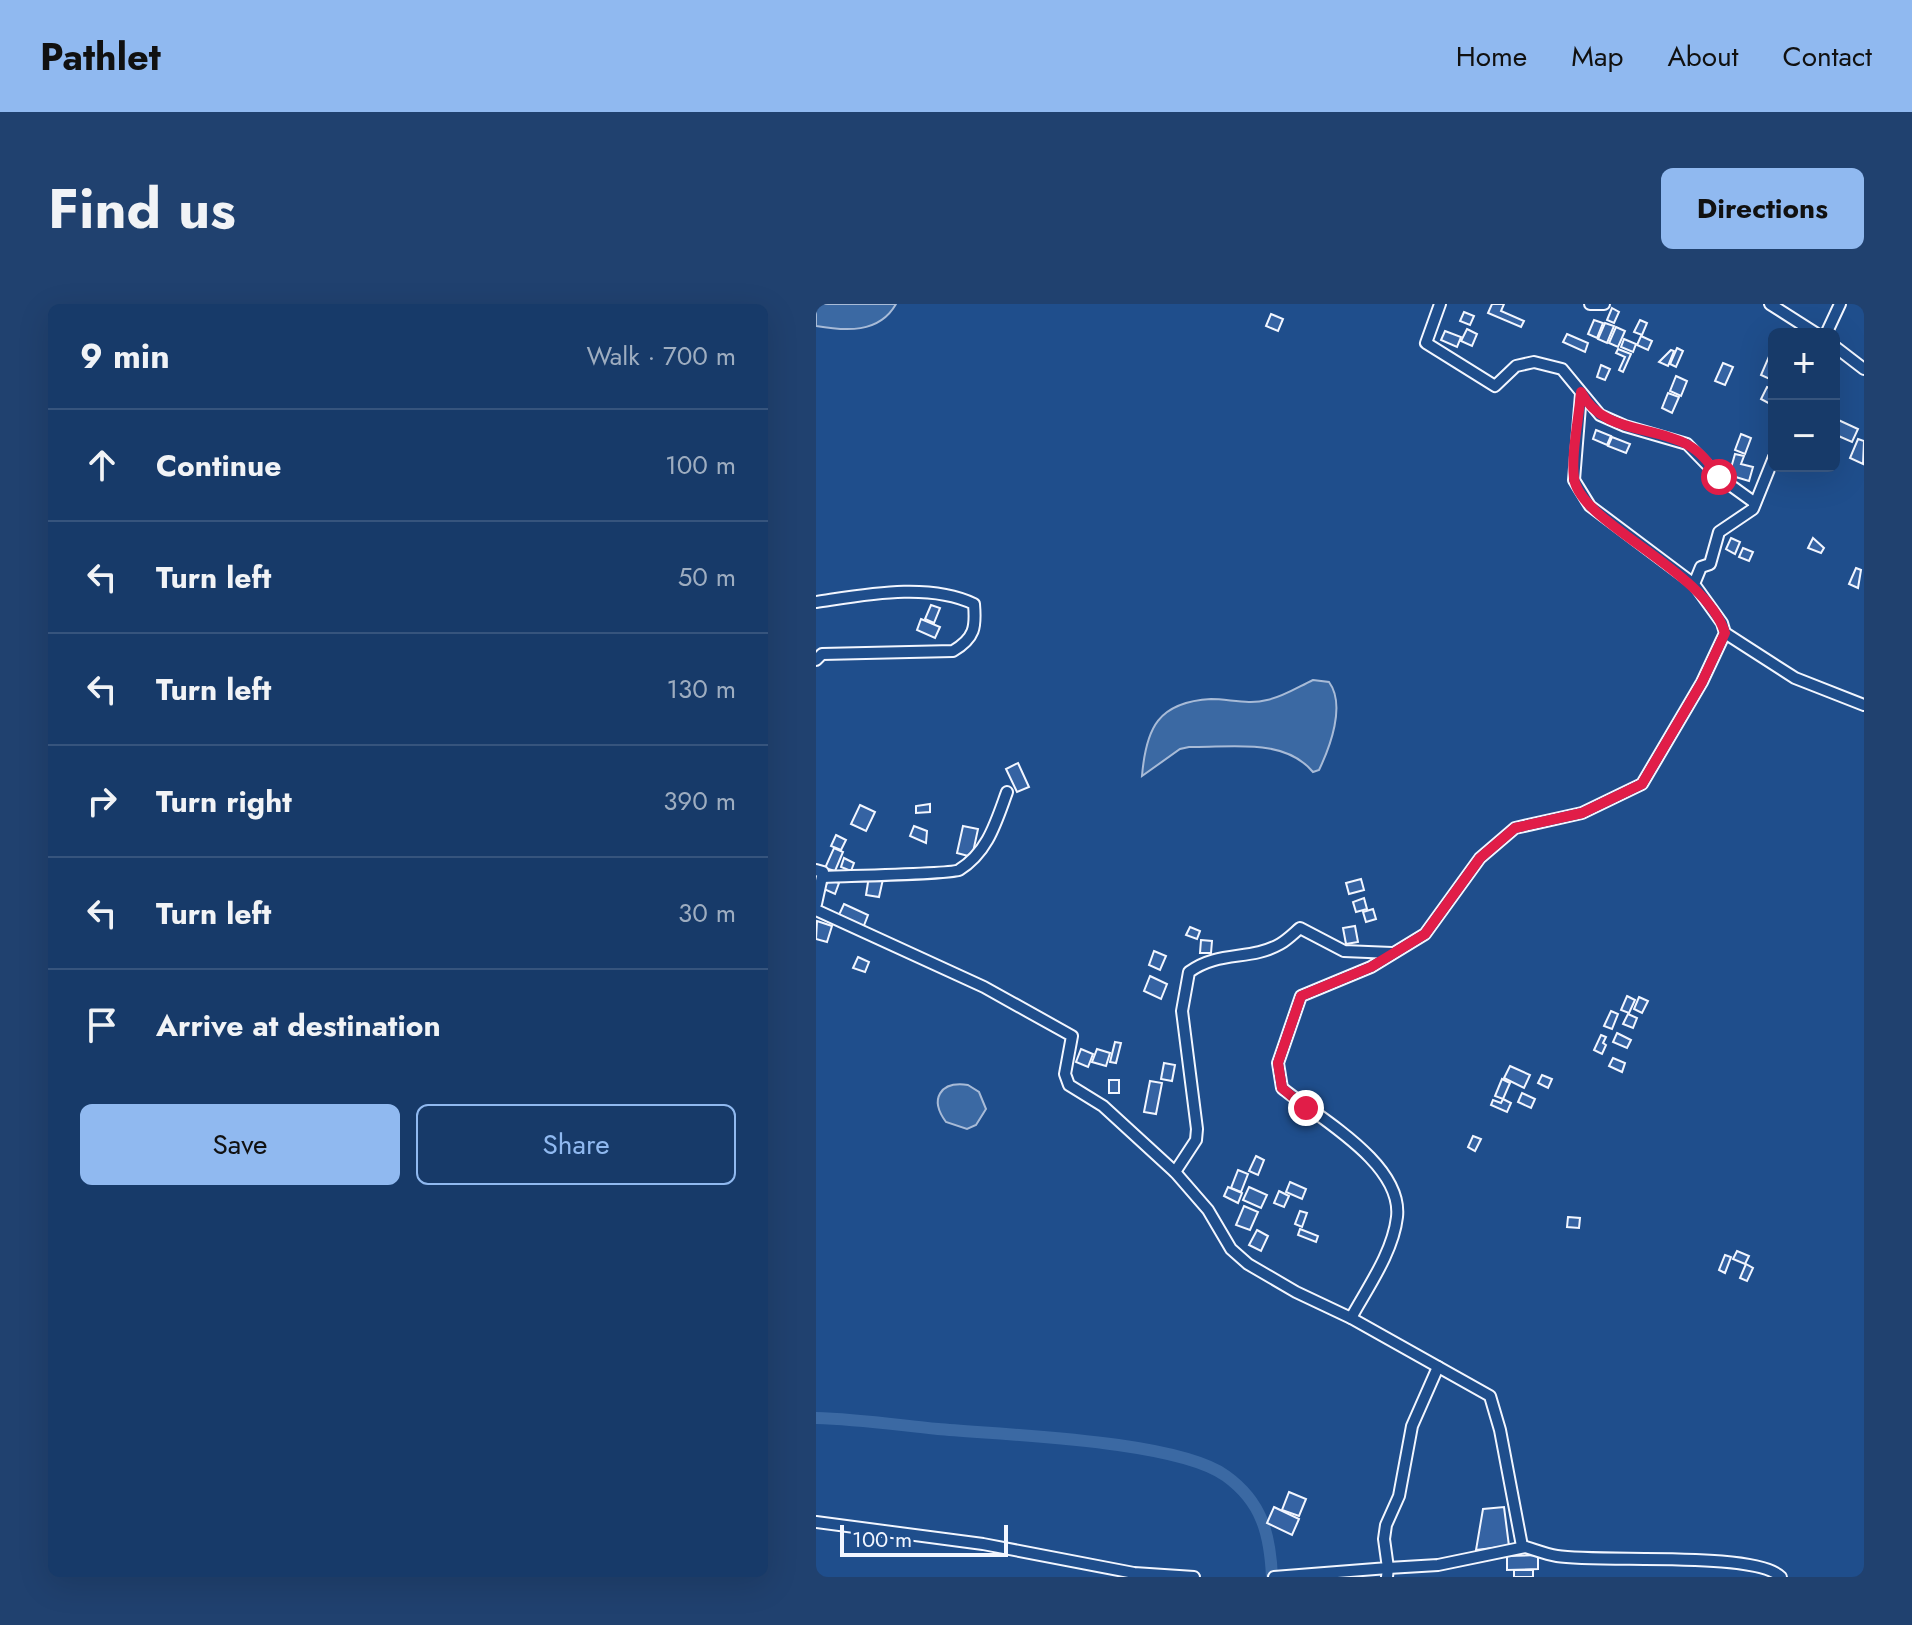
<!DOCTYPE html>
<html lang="en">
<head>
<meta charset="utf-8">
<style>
	body { margin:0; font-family:Jost,sans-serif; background:#20416f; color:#f1f3f6 }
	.controls { position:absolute; right:24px; top:24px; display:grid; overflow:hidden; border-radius:12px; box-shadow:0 8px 32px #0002 }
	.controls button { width:72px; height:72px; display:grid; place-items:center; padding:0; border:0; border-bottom:2px solid #36547d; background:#173a69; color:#f1f3f6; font:40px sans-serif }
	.scale { position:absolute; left:24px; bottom:20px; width:168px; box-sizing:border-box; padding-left:8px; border:4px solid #f2f6ff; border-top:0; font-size:22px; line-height:28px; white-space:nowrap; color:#f2f6ff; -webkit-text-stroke:6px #1f4e8c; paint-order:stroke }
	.stop { position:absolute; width:24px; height:24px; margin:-18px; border:6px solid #e11d48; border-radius:50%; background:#fff }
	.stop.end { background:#e11d48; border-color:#fff; box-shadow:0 2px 8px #0008 }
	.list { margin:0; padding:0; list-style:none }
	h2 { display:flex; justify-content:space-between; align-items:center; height:104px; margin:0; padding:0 32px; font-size:34px }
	h2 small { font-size:26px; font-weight:400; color:#9eadc0 }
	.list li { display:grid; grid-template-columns:52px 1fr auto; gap:24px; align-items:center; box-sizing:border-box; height:112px; padding:0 32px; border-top:2px solid #36547d }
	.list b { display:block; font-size:30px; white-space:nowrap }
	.list em { font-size:26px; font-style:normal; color:#9eadc0 }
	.actions { display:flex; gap:16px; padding:24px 32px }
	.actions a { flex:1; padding:18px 0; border:2px solid #90b9f0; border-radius:12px; text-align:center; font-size:28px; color:#90b9f0 }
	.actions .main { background:#90b9f0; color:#111 }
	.icon { flex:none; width:44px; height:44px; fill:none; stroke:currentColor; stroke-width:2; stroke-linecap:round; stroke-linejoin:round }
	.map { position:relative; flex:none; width:1048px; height:1273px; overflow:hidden; border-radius:12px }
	header { display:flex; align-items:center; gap:48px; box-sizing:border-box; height:112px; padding:0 40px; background:#90b9f0; color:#111 }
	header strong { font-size:38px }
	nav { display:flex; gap:44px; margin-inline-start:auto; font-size:28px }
	.intro { display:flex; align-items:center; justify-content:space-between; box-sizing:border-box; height:192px; padding:0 48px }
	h1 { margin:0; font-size:56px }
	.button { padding:20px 36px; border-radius:12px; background:#90b9f0; color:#111; font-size:28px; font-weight:700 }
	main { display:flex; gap:48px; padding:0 48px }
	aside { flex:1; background:#173a69; border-radius:12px; box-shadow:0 8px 32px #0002 }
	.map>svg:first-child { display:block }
</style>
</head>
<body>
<header>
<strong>Pathlet</strong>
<nav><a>Home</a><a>Map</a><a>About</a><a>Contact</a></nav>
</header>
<div class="intro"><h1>Find us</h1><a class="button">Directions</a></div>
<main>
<aside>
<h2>9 min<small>Walk · 700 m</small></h2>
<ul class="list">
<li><svg class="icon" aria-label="ahead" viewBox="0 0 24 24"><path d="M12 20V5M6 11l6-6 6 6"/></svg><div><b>Continue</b></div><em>100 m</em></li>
<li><svg class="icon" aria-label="left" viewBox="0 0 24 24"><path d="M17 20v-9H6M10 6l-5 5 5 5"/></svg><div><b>Turn left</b></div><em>50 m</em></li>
<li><svg class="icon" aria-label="left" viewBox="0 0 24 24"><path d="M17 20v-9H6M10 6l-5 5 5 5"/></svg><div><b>Turn left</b></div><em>130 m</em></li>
<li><svg class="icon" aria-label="right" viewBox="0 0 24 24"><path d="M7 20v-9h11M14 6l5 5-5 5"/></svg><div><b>Turn right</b></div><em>390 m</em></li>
<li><svg class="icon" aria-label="left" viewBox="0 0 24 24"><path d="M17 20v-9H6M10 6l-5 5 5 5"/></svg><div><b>Turn left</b></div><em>30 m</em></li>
<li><svg class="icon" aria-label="arrive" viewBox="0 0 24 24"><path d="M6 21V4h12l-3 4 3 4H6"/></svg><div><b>Arrive at destination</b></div></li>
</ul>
<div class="actions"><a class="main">Save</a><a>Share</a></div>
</aside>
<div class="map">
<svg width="1048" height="1273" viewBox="0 0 1048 1273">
	<rect width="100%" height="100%" fill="#1f4e8c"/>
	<g fill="#3b69a3" stroke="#a8bbd7" stroke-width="2">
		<path d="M0,0h80c-17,30 -51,27 -80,22z"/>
		<path d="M497,376l16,2c17,23 1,65 -10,88l-6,2c-29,-35 -83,-24 -124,-25l-9,2 -38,27c4,-48 16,-74 69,-77 18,0 38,6 56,1 16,-3 31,-13 46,-20z"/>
		<path d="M152,781l11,7 7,17 -10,16 -9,4 -21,-7c-17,-23 -6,-41 22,-37z"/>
	</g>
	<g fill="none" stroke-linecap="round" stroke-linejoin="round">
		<path stroke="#3b69a3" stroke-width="12" d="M0,1114c41,1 81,7 122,11 66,6 239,11 288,47 36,26 44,58 46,101"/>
	</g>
	<g fill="#3563a3" stroke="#f2f6ff" stroke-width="2">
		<polygon points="676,0 688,0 685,7 708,17 705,23 672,9"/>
		<polygon points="796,4 803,8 798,19 791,16"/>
		<polygon points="648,8 658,12 654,21 644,17"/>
		<polygon points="455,10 467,15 462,27 450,22"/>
		<polygon points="778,16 787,19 781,34 772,30"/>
		<polygon points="824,16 831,19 826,31 818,28"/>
		<polygon points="789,19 798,22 791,39 782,35"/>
		<polygon points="800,23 809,27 802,43 793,39"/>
		<polygon points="651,25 661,30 656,42 645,37"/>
		<polygon points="629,27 645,33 641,43 625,36"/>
		<polygon points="751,30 772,39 769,48 747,38"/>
		<polygon points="825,32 836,37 832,46 821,41"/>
		<polygon points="808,35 820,40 817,48 805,43"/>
		<polygon points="861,44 867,47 860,63 854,60"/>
		<polygon points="802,45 815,50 807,68 803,66 809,53 800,49"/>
		<polygon points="855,46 858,47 852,62 843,58"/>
		<polygon points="954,50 958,52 956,76 945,71"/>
		<polygon points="907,59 917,63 909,81 899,77"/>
		<polygon points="785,61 794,65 789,76 781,73"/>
		<polygon points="860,72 871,77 865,92 854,87"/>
		<polygon points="951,83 958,86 956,101 945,95"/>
		<polygon points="852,89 863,93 856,109 846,104"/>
		<polygon points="1018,114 1042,125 1036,138 1018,130"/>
		<polygon points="780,126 795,132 791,141 777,135"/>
		<polygon points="925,130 935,134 929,150 919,146"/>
		<polygon points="796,133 814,140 810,149 792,142"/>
		<polygon points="1042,135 1048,137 1047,160 1034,154"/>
		<polygon points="919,150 928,152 925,160 937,163 933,177 913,171"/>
		<polygon points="915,234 924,238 919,250 910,245"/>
		<polygon points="997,234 1008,244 1005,249 992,244"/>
		<polygon points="927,244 937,248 933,257 923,253"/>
		<polygon points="1040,264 1045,266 1042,284 1033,280"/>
		<polygon points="115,301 124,304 118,319 109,315"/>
		<polygon points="105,315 124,323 119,334 101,326"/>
		<polygon points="202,459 213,483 201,488 190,465"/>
		<polygon points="114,500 114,508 100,509 100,502"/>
		<polygon points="44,501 59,508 50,527 35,520"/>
		<polygon points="98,522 111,527 110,539 94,532"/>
		<polygon points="147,522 162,525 156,553 141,549"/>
		<polygon points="20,531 30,536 25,546 15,542"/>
		<polygon points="18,544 27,548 19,567 9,564"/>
		<polygon points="28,554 38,559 35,567 25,563"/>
		<polygon points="53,572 67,575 63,593 50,591"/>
		<polygon points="13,575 23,579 19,590 8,585"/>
		<polygon points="545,575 548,586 533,590 530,579"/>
		<polygon points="548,594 551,605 540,608 537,598"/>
		<polygon points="28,600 52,611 47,624 22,613"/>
		<polygon points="557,605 560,615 550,618 547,608"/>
		<polygon points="1,617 16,622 11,638 0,635"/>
		<polygon points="539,622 542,638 530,640 527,624"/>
		<polygon points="374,623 384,627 381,635 370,631"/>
		<polygon points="385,636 396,637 395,649 384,649"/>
		<polygon points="338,647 350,652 344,666 333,661"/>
		<polygon points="42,653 53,658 49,668 37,664"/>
		<polygon points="334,672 351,680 345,695 328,687"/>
		<polygon points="811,692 819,696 813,709 805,706"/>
		<polygon points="823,693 832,697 826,709 818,705"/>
		<polygon points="795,707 802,710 796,725 788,722"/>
		<polygon points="812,710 821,714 817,724 807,720"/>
		<polygon points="801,729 815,736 811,744 797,738"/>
		<polygon points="785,731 790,733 787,739 790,741 786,750 778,746"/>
		<polygon points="299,738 305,739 300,759 294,758"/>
		<polygon points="265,745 277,750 272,763 260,758"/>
		<polygon points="281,745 294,749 290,762 276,758"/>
		<polygon points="797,754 809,759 806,768 793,762"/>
		<polygon points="348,759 359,761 356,777 345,775"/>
		<polygon points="694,762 714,771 708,784 688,774"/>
		<polygon points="726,771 736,775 732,784 722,779"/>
		<polygon points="686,775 694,779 687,795 679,792"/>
		<rect x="293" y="776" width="10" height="13"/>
		<polygon points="334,777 346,779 340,810 328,808"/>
		<polygon points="706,789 719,795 715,804 702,798"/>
		<polygon points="687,795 695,799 691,808 675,801 677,796 685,799"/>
		<polygon points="657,832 665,835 659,847 652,843"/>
		<polygon points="440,852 448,856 442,871 433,867"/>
		<polygon points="422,866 432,870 425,888 415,884"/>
		<polygon points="474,878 490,885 486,895 470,888"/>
		<polygon points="412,883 426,889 422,899 408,892"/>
		<polygon points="433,883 451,891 445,904 427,896"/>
		<polygon points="463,887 473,892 468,903 458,899"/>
		<polygon points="428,902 442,908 434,926 420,921"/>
		<polygon points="484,907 491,909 486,923 479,920"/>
		<polygon points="752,913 764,914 763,924 751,923"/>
		<polygon points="484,925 502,932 500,938 482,931"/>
		<polygon points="441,926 452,932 445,947 433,941"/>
		<polygon points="921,947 933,952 929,960 917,955"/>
		<polygon points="909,951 915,953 909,969 903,966"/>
		<polygon points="930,960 937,964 931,977 924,974"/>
		<polygon points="473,1188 490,1195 483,1212 466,1206"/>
		<polygon points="458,1203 483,1215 476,1231 451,1219"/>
		<polygon points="688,1203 693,1242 660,1246 667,1205"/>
		<polygon points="722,1251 722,1265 691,1266 691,1252"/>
		<rect x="698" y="1266" width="19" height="7"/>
	</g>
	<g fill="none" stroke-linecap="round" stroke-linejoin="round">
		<defs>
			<g id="minor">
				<polyline points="624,0 610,39 679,82 700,62 718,58 746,65 784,111 809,122 871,140 903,173 939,199"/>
				<polyline points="774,0 788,0"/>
				<polyline points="954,0 1001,30"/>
				<polyline points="1010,30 1024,0"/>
				<polyline points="1018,42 1048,65"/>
				<polyline points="765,90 758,176 774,202 878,280"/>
				<path d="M0,298c48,-7 112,-20 158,2 2,23 1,34 -21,47l-131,3 -6,6"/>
				<polyline points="909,329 979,374 1048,401"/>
				<polyline points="0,566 7,568 0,600"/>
				<path d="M6,573c19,-1 130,-3 137,-7 29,-18 37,-48 48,-78"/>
				<path d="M0,606l168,77 88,49 -7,38 4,11 34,21 72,66 33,38 23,39 17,15 48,28 55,26c17,-31 42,-66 46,-101 6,-54 -80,-100 -115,-129l-4,-25 23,-67 70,-29 54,-33 55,-76 35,-30 67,-15 60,-29 60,-102 23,-49 -3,-10 -28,-39 7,-17 9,-3 9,-32 34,-23 21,-52"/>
				<path d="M359,868l21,-32 1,-11 -15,-118 7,-39c30,-22 61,-11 91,-28 7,-4 14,-11 20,-16l44,23 48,2"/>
				<path d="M535,1014l139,78 10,34 22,116c11,3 23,8 35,10 42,7 199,-5 224,21"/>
				<polyline points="0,1218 167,1240 318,1269 378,1273"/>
				<polyline points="458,1273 572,1264 568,1235 570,1221 583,1192 596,1122 622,1063"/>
				<polyline points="571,1273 572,1264 622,1261 709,1243"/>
			</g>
		</defs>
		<use href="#minor" stroke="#f2f6ff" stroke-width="14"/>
		<use href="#minor" stroke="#1f4e8c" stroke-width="10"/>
	</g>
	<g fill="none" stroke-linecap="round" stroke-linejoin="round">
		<path stroke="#e11d48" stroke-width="10" d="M490,804l-24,-20 -4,-25 23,-67 70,-29 54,-33 55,-76 35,-30 67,-15 60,-29 60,-102 23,-49c-20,-64 -145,-109 -151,-155 -3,-26 5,-59 7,-86 22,42 71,33 107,53 13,7 23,20 31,32"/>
	</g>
</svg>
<div class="controls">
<button>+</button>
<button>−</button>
</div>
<div class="scale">100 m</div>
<div class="stop" style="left:903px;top:173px"></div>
<div class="stop end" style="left:490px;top:804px"></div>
</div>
</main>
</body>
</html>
